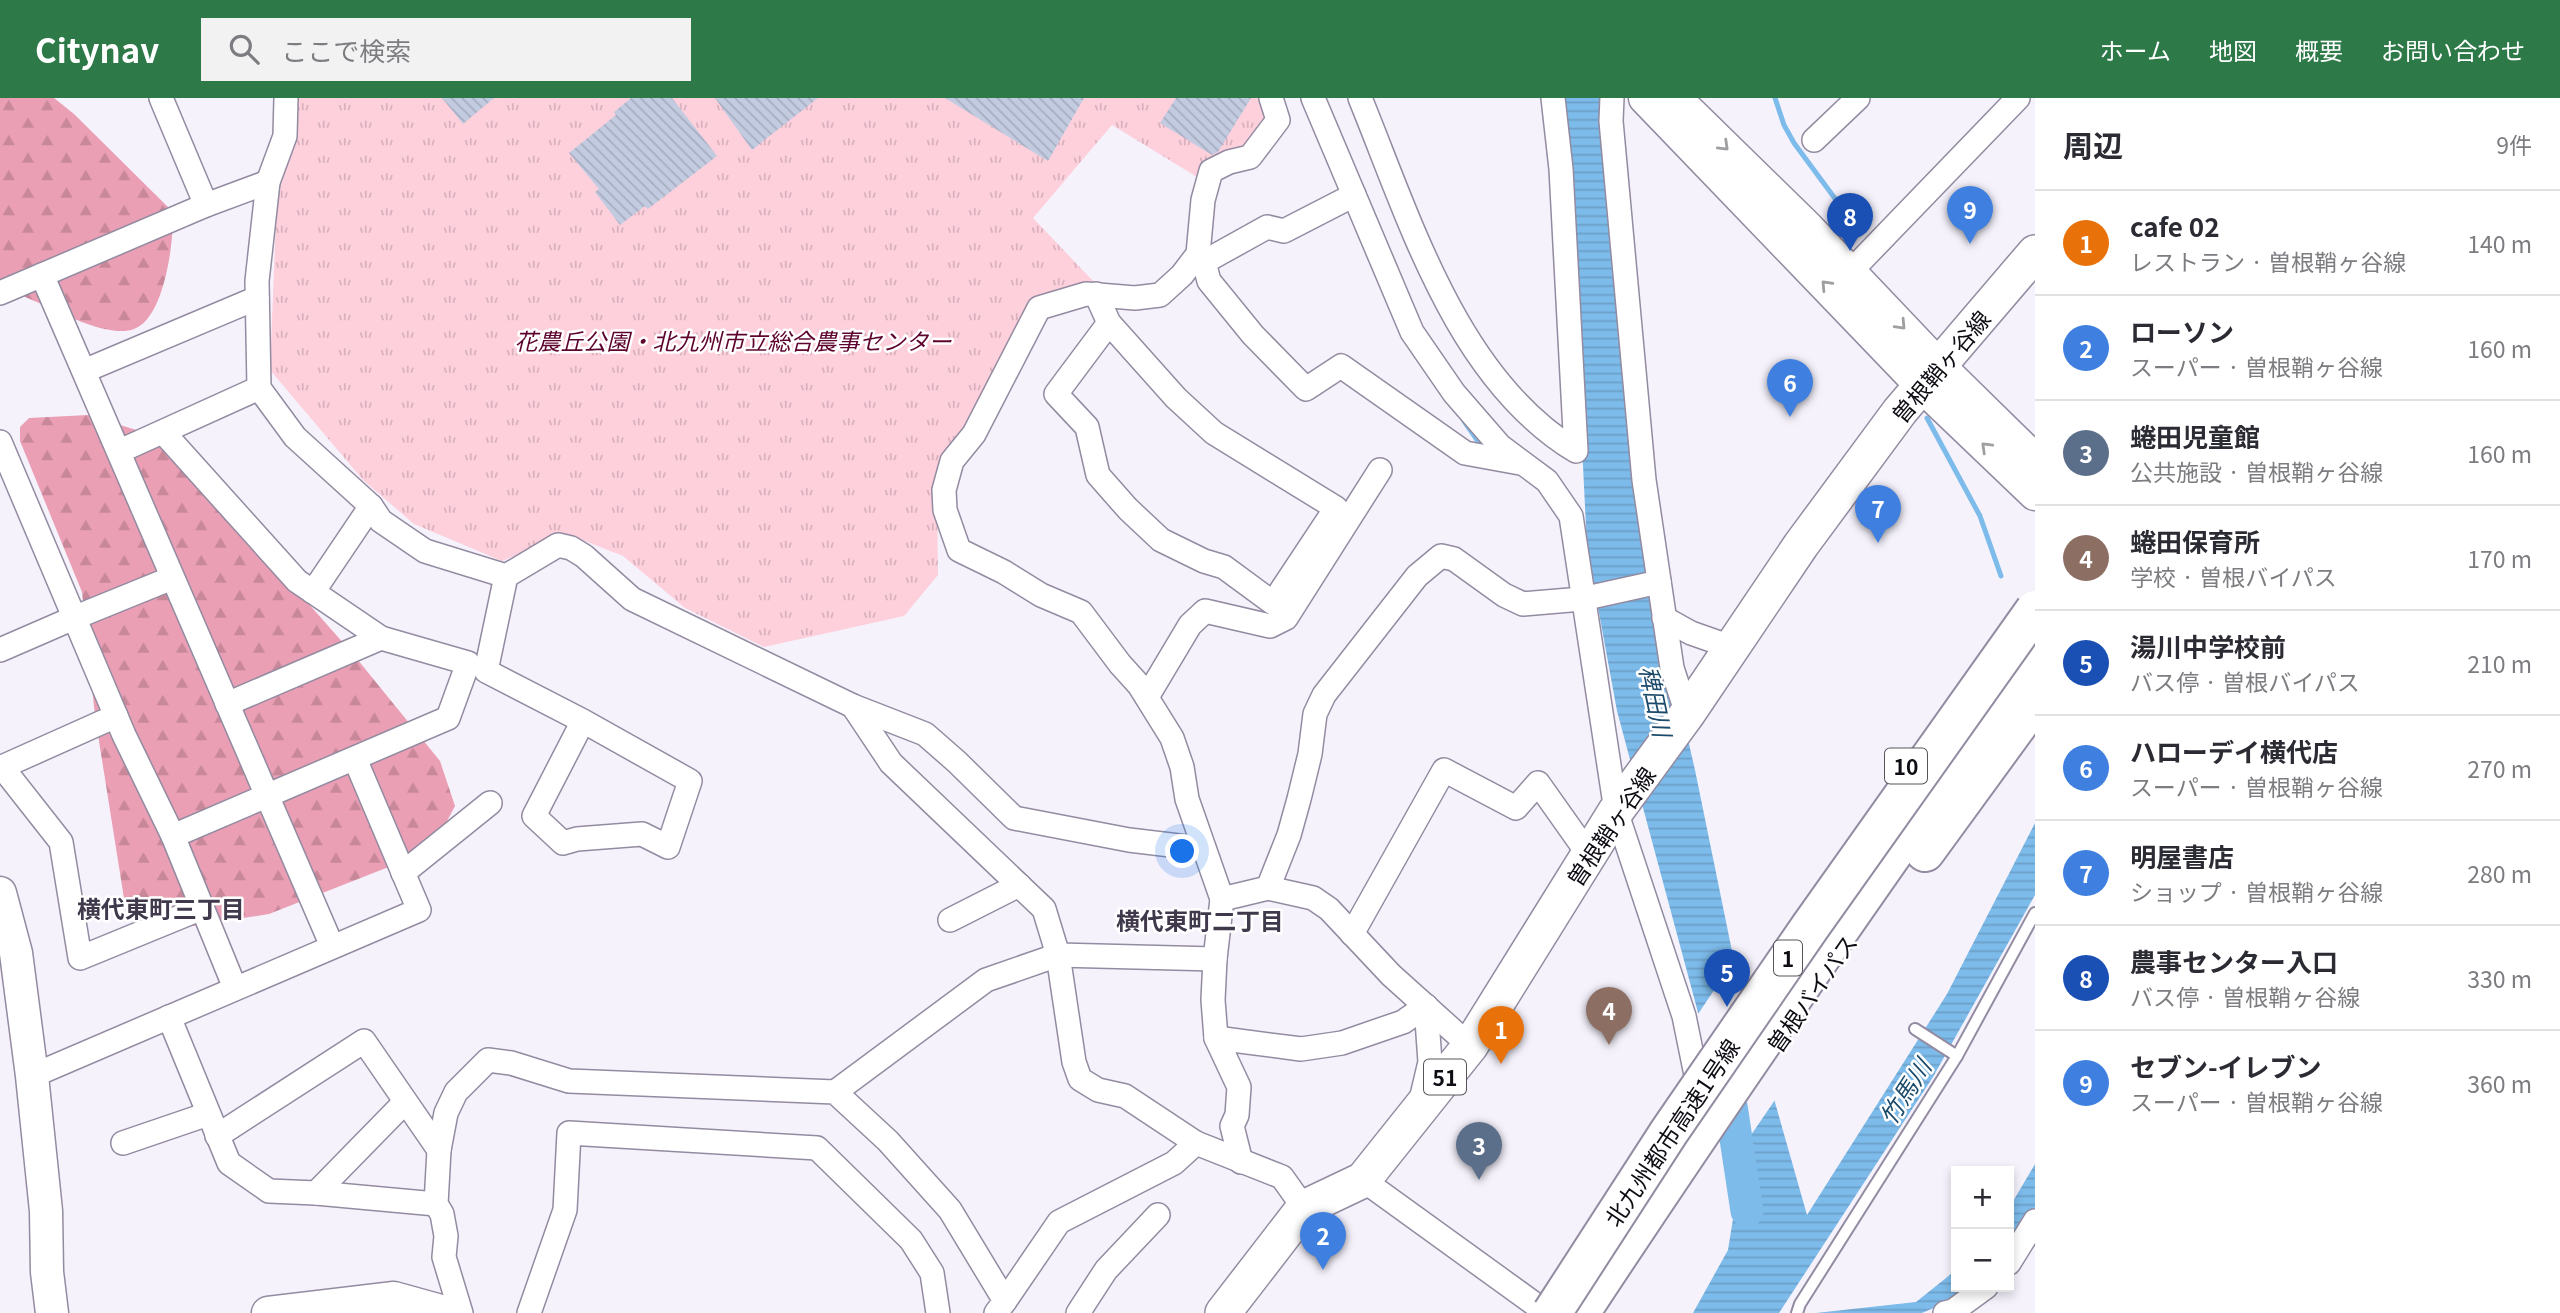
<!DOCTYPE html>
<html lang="ja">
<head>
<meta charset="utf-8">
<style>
	body { margin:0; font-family:Georgia,"Noto Sans JP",serif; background:#f2f2f3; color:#2b2b33 }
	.controls { position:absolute; right:21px; bottom:21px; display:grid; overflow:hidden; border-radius:0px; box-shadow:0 4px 10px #0003 }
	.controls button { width:63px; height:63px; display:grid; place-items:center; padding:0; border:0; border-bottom:2px solid #e1e1e2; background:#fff; color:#2b2b33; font:35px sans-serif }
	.you { position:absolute; left:1183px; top:754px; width:24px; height:24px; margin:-18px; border:5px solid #fff; border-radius:50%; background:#1a73e8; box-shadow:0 0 0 10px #1a73e833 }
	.badge { display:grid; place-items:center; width:46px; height:46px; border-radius:50%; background:#2d7948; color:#fff; font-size:23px; font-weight:700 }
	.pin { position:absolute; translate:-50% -58px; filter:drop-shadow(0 2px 4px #0008) }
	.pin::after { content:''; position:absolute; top:37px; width:24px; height:21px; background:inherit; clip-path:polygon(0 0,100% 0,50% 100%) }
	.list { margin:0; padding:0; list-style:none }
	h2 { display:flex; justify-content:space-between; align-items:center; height:91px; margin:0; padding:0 28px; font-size:30px }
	h2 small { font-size:23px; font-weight:400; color:#7c7c81 }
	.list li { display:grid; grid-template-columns:46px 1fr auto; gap:21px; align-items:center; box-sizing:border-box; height:105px; padding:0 28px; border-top:2px solid #e1e1e2 }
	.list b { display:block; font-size:26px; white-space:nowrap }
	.list p { margin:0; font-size:23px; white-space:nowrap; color:#7c7c81 }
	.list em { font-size:23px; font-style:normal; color:#7c7c81 }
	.icon { flex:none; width:38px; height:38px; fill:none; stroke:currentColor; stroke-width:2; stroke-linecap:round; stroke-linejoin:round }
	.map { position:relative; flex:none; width:2035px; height:1215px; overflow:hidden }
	header { display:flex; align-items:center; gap:42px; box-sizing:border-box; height:98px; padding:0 35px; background:#2d7948; color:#fff }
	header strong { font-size:33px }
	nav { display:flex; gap:38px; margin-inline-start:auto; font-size:24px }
	.search { width:490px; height:63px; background:#f2f2f3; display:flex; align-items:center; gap:18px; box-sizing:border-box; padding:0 24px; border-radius:0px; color:#7c7c81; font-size:26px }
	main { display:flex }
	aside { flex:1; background:#fff }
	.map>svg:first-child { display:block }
</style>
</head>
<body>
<header>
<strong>Citynav</strong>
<div class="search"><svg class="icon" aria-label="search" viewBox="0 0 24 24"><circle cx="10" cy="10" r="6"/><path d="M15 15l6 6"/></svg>ここで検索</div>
<nav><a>ホーム</a><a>地図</a><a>概要</a><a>お問い合わせ</a></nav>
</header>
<main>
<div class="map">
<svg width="2035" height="1215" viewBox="0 0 2035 1215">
	<defs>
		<pattern id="forest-firs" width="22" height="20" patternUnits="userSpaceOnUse" patternTransform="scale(1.75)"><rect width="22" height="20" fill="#ea9fb4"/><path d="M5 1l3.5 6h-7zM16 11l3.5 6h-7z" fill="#c8889a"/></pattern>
		<pattern id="park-tufts" width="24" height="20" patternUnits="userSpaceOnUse" patternTransform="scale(1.75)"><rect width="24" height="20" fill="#fdd0dc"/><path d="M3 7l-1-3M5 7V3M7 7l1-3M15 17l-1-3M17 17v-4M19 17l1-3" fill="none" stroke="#d8b1bc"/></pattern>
		<pattern id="water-rules" width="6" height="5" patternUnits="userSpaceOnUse" patternTransform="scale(1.75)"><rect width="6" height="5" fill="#7dbbea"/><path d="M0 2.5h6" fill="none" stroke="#6ba0c8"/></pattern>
		<pattern id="building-back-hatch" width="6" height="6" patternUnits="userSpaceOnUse" patternTransform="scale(1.75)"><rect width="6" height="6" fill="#c3cbe1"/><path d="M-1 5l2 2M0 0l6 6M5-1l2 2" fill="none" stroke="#a6adc0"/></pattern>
	</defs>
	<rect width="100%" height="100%" fill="#f5f2fc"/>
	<g fill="url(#forest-firs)">
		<path d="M0,0h54l20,16 99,98c1,28 -8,106 -39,117 -20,8 -59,-9 -77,-18 -18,-9 -42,-16 -57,-29z"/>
		<polygon points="88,317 146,335 186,367 353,556 440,663 455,708 446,725 409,761 269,816 194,828 147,830 135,824 126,813 95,618 82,494 20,343 20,329 29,320"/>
	</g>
	<polygon fill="url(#park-tufts)" points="292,0 1268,0 1272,18 1248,54 1230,59 1197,79 1112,27 1033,120 1094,184 1039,203 937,398 938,477 904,518 764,549 685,510 623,458 567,436 502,463 414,426 363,382 270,272 277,96"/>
	<g fill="url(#water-rules)">
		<polygon points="1565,0 1600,0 1625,312 1642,441 1695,672 1732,853 1807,1117 1947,896 2035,725 2035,797 1933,979 1779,1215 1693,1215 1728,1152 1742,1065 1703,933 1617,613 1587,449"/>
		<polygon points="2035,1066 2035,1109 2009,1155 2009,1110"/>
		<polygon points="1956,1172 1956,1189 1974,1189 1959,1199 1922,1215 1816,1215 1916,1204"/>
	</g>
	<polygon fill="#f5f2fc" points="1737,858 1777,999 1736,1059 1696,919"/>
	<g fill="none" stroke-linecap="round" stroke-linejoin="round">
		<g stroke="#7dbbea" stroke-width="5">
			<polyline points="1775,0 1784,27 1794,45 1842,110 1851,140"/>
			<polyline points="1927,320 1980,418 2001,478"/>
			<polyline points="1464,323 1482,349"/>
		</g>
		<polyline stroke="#7dbbea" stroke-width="33" points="1731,1008 1747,1113"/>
	</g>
	<g fill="url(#building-back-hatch)">
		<polygon points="442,0 494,0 463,26"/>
		<polygon points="631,0 672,0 717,58 648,111 645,108 620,127 595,94 599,91 569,55 616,17 614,14"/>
		<polygon points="715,0 818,0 752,52"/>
		<polygon points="945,0 1084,0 1048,63"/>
		<polygon points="1176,0 1251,0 1218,54 1212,57 1160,25"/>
	</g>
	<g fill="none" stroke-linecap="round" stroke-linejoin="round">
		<defs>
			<g id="lane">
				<polyline points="1915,931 1957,958"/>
				<polyline points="1797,1215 1800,1206 1957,958 2035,815"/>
			</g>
			<g id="street">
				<polyline points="286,0 285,38 268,84 257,183 259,290 295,339 371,408 381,423 425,453 506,478 558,447 571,450 584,458 632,501 853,608 925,636 957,664 1014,720 1129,742 1204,751"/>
				<polyline points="1313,0 1412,234 1454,295 1500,348 1547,383 1571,418 1616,713 1684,918 1696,977"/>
				<path d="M1360,0c50,122 97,281 216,353l-15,-282 -8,-71"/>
				<polyline points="1612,0 1611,23 1644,382 1672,570 1687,616"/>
				<polyline points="1814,42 1858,0"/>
				<polyline points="206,107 268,84"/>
				<polyline points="1198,156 1204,164 1267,129 1284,133 1354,97"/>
				<polyline points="1204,164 1209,183 1253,237 1306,291 1341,268 1465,355 1520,365"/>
				<polyline points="1851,173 2018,0"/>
				<polyline points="42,177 332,848"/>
				<polyline points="0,195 206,107 161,0"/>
				<polyline points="1096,196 1109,225 1056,296 1087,329 1098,377 1128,411 1161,442 1204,463 1224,469 1273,505 1336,410 1214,335 1176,300 1109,225"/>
				<polyline points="84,273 257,200"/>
				<polyline points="163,334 297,483 381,540 227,606"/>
				<polyline points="0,344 124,637 173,738 235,890"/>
				<polyline points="120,353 259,290"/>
				<polyline points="506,478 486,573 583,623 534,718 563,745 577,741 642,736 668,749 690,683 583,623"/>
				<polyline points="313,494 371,408"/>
				<polyline points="1664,520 1691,535 1731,549"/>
				<polyline points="0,552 76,519 172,480"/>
				<polyline points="1147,599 1190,527 1205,513 1270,528 1286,520 1380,372"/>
				<polyline points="853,608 891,665 1044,811 1058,857 1074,964 1080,981 1098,992 1125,998 1196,1045 1282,1079 1304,1110"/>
				<polyline points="116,618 2,669 61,744 80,860 202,810"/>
				<polyline points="173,738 448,620 468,565 381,540"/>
				<polyline points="403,775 490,705"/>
				<polyline points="1268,790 1289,737 1299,701 1310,656 1315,616 1324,597 1417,478 1441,458 1454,461 1504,497 1523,506 1582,501 1659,484"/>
				<polyline points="1222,801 1268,790 1313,800 1329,811 1391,877 1470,948"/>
				<polyline points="950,822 1019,787"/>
				<polyline points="1352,836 1444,672 1516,710 1538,685 1589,757"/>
				<polyline points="169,919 229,1065 269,1093 316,1095 436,1106"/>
				<polyline points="1216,940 1301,951 1342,945 1403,924 1426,908"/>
				<polyline points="32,978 419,812 355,661"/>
				<polyline points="835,994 986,882 1058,857 1215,861"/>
				<polyline points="1421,1002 1430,964 1426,908"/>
				<polyline points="217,1038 364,943 439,1052"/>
				<polyline points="123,1045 208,1016"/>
				<polyline points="1241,1064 1232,1028 1237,1017 1239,989 1216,940 1213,902 1215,861 1222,801 1187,701 1182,669 1172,640 1139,587 1120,566 1081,514 1041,497 1004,474 959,452 945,412 944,392 952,363 974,336 1039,210 1086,196 1135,200 1160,197 1182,177 1198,156 1203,102 1211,73 1229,64 1250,59 1278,22 1271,0"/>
				<polyline points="1363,1082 1547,1215"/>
				<polyline points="316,1095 405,1004"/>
				<polyline points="2009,1165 2035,1123"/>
				<polyline points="1005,1203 1059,1124 1174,1065 1196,1045"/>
				<polyline points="461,1215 444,1159 446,1138 442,1116 436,1106 439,1052 446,1015 456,994 488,962 511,965 569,983 835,994 888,1043 950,1112 1005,1203 996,1215"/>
				<polyline points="529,1215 565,1112 569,1035 817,1050 911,1142 932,1175 938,1215"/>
				<polyline points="1078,1215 1106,1172 1158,1117"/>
				<polyline points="1945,1215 1953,1213 1986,1189"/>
			</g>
			<g id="secondary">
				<polyline points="1645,0 1922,288 2035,396"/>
				<polyline points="1675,0 1807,129 1940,269 2035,362"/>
				<polyline points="0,795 16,855 32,978 46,1113 47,1174 52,1215"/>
				<polyline points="268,1215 394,1200 448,1215"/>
			</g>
			<polyline id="primary" points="1223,1215 1304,1110 1363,1082 1470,948 1616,713 1687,616 1801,447 1900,313 2035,155"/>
			<g id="highway">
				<polyline points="1925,754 2035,603"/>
				<path d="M1580,1215c147,-224 300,-443 455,-661"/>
			</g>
		</defs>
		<use href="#lane" stroke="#938ba1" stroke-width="14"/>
		<use href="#street" stroke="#938ba1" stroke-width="26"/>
		<use href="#secondary" stroke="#938ba1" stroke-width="35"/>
		<use href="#primary" stroke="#938ba1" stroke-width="38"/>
		<use href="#highway" stroke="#938ba1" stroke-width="42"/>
		<use href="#lane" stroke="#fff" stroke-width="10"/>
		<use href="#street" stroke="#fff" stroke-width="23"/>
		<use href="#secondary" stroke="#fff" stroke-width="32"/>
		<use href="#primary" stroke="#fff" stroke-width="35"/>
		<use href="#highway" stroke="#fff" stroke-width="38"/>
		<defs>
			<polyline id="highway-bridge" points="1552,1215 1669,1034 1810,829 2035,512"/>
		</defs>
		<use href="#highway-bridge" stroke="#938ba1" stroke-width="42" stroke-linecap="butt"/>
		<use href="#highway-bridge" stroke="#fff" stroke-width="38"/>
	</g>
	<defs><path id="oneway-chevron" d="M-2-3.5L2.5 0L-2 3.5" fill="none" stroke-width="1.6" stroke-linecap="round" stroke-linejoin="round" transform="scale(1.75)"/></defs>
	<g stroke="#9f9ea1">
		<use href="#oneway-chevron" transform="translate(1724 48) rotate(44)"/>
		<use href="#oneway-chevron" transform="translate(1826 187) rotate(-133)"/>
		<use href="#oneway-chevron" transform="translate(1901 227) rotate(47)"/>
		<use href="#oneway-chevron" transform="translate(1986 349) rotate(-136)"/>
	</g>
	<g text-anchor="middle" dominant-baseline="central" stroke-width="5" stroke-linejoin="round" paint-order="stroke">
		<g fill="#fff" stroke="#57555a" stroke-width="2">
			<rect x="1885" y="650.5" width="42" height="35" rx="5"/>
			<rect x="1774" y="842.5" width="28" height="35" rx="5"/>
			<rect x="1424" y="961.5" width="42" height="35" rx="5"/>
		</g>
		<g font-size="21" font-weight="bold" fill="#0f0c14">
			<text x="1906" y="668">10</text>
			<text x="1788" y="860">1</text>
			<text x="1445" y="979">51</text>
		</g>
		<g font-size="23" font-style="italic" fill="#5d032d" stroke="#fff">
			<text x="733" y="242">花農丘公園・北九州市立総合農事センター</text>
		</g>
		<g font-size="23" fill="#0f0c14" stroke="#fff">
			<text transform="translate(1940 268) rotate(-50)">曽根鞘ヶ谷線</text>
			<text transform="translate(1610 728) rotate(-56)">曽根鞘ヶ谷線</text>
			<text transform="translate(1811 895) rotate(-55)">曽根バイパス</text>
			<text transform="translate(1671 1034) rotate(-56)">北九州都市高速1号線</text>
		</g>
		<g font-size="24" font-style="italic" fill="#1b4a6a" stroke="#fff">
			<text transform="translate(1657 603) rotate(78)">稗田川</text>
			<text transform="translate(1904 993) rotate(-57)">竹馬川</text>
		</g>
		<g font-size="24" font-weight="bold" fill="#40394c" stroke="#fff">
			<text x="161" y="809">横代東町三丁目</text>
			<text x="1200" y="821">横代東町二丁目</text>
		</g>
	</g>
</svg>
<div class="controls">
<button>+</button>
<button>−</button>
</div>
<div class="you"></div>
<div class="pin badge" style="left:1501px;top:966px;background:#e8710a">1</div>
<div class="pin badge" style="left:1323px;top:1172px;background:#3f7fe0">2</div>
<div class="pin badge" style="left:1479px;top:1082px;background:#5c6f8a">3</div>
<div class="pin badge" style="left:1609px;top:947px;background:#8d6e63">4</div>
<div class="pin badge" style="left:1727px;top:909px;background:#1a4fb4">5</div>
<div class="pin badge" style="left:1790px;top:319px;background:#3f7fe0">6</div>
<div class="pin badge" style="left:1878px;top:445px;background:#3f7fe0">7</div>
<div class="pin badge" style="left:1850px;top:153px;background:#1a4fb4">8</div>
<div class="pin badge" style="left:1970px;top:146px;background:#3f7fe0">9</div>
</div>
<aside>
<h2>周辺<small>9件</small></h2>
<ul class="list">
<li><span class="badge" style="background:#e8710a">1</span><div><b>cafe 02</b><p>レストラン · 曽根鞘ヶ谷線</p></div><em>140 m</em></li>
<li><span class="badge" style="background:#3f7fe0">2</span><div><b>ローソン</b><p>スーパー · 曽根鞘ヶ谷線</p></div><em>160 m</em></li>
<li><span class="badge" style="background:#5c6f8a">3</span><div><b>蜷田児童館</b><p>公共施設 · 曽根鞘ヶ谷線</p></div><em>160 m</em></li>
<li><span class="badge" style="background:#8d6e63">4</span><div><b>蜷田保育所</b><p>学校 · 曽根バイパス</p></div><em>170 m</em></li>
<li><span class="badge" style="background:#1a4fb4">5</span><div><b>湯川中学校前</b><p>バス停 · 曽根バイパス</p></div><em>210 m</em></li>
<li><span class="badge" style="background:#3f7fe0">6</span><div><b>ハローデイ横代店</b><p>スーパー · 曽根鞘ヶ谷線</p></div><em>270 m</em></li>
<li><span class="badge" style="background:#3f7fe0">7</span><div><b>明屋書店</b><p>ショップ · 曽根鞘ヶ谷線</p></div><em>280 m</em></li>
<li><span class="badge" style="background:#1a4fb4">8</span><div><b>農事センター入口</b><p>バス停 · 曽根鞘ヶ谷線</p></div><em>330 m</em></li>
<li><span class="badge" style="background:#3f7fe0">9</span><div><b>セブン-イレブン</b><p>スーパー · 曽根鞘ヶ谷線</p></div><em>360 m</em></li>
</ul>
</aside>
</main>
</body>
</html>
